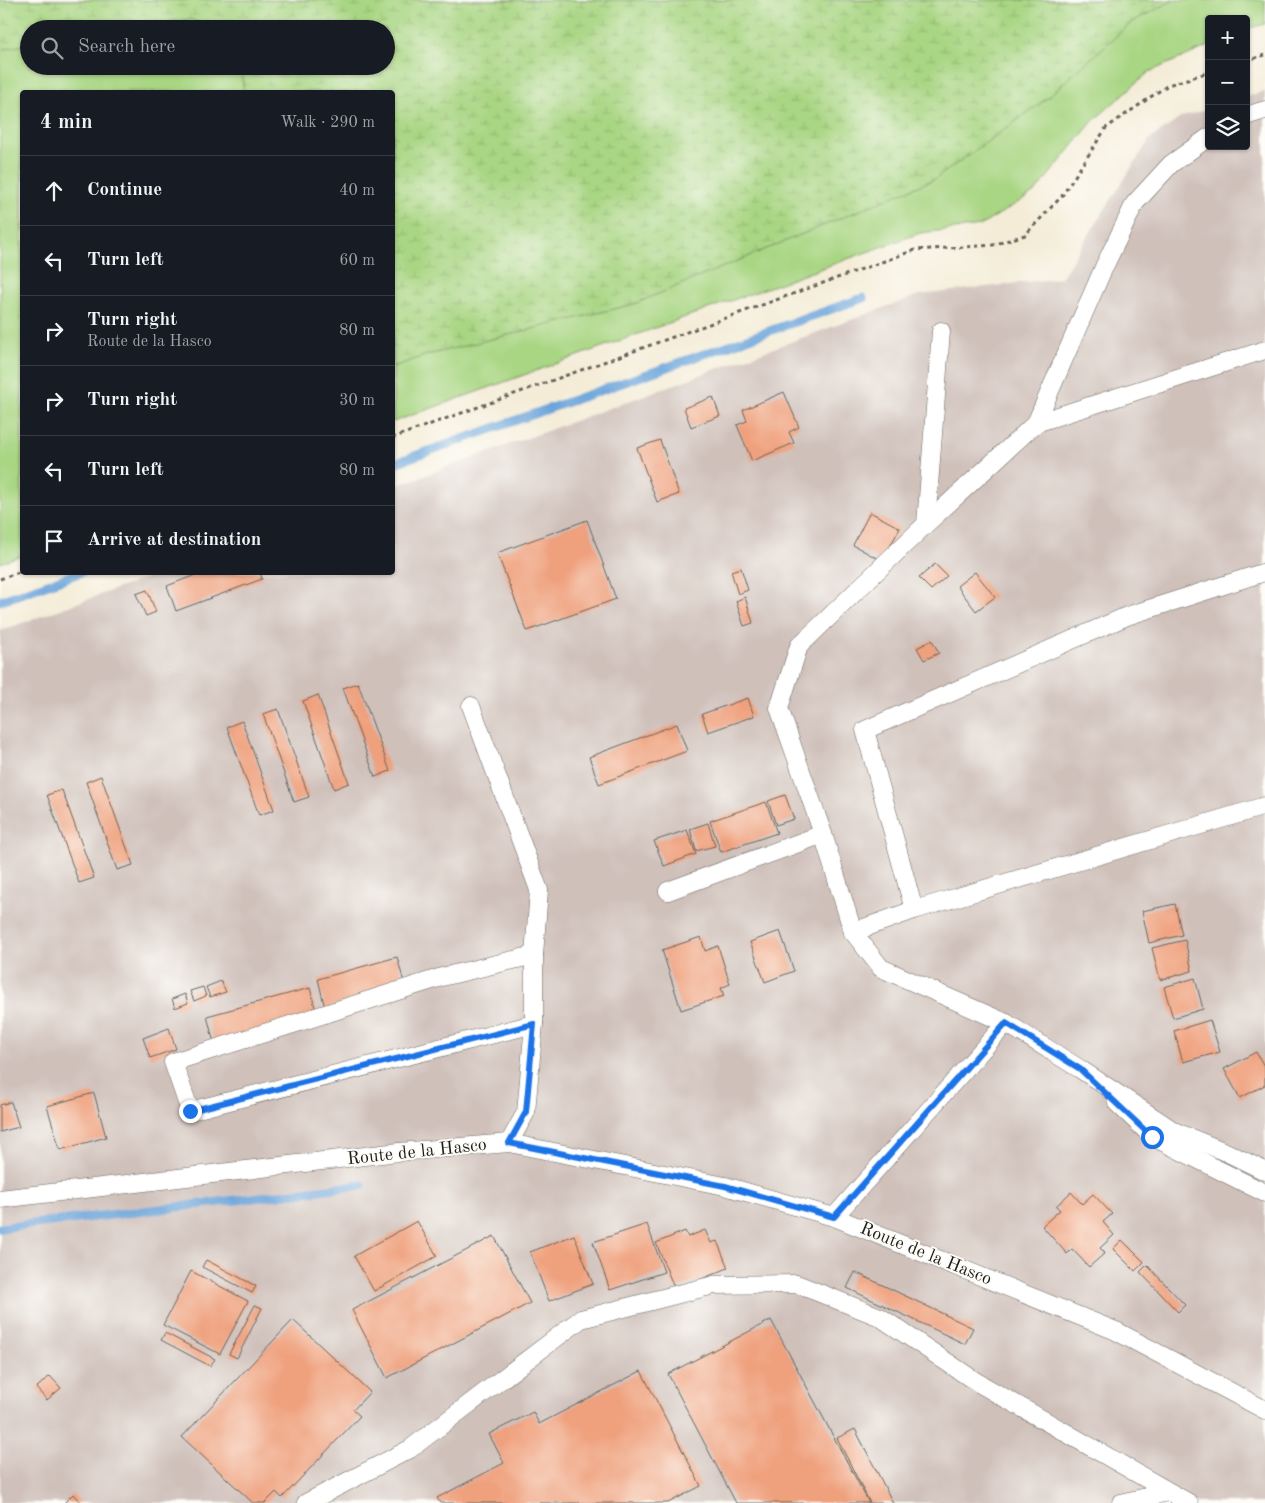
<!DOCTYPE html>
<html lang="en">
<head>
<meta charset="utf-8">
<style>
	body { margin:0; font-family:"Old Standard TT",serif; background:#20242c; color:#f1f3f6 }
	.controls { position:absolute; right:15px; top:15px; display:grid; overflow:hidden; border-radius:5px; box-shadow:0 1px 4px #0004 }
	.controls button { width:45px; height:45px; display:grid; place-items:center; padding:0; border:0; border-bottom:1px solid #363941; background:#171b24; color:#f1f3f6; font:25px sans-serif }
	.stop { position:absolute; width:15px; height:15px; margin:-11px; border:4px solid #1a73e8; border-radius:50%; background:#fff }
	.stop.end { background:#1a73e8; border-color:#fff; box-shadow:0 1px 5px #0008 }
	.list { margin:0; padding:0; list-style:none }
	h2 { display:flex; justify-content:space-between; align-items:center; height:65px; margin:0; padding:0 20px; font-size:21px }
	h2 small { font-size:16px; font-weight:400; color:#9ea1a6 }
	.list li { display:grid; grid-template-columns:32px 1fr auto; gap:15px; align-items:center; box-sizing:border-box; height:70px; padding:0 20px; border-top:1px solid #363941 }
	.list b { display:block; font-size:19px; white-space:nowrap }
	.list p { margin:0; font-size:16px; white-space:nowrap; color:#9ea1a6 }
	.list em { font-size:16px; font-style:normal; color:#9ea1a6 }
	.icon { flex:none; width:28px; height:28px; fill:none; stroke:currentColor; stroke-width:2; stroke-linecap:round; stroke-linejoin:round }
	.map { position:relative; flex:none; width:1265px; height:1503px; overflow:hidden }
	.search { position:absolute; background:#171b24; box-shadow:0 1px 4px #0004; left:20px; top:20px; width:375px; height:55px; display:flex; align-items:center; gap:12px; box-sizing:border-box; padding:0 18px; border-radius:28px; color:#9ea1a6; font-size:19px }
	.panel { position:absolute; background:#171b24; box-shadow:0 1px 4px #0004; left:20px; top:90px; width:375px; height:485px; border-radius:5px }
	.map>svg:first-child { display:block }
</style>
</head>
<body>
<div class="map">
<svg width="1265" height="1503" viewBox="0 0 1265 1503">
	<defs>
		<pattern id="wetland-marsh" width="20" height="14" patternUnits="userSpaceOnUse" patternTransform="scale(1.25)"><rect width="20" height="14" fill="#a9d683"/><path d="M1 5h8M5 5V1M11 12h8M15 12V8" fill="none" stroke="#91b771"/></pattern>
	</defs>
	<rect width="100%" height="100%" fill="#fdfcf7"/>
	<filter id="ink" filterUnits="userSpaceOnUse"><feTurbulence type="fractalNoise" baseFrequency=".02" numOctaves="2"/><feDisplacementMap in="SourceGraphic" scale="10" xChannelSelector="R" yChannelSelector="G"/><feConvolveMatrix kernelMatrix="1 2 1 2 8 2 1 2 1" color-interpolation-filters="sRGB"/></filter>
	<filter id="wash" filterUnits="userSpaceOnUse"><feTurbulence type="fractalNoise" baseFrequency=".0096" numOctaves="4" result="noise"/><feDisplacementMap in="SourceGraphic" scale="20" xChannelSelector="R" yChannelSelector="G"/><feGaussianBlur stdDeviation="1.12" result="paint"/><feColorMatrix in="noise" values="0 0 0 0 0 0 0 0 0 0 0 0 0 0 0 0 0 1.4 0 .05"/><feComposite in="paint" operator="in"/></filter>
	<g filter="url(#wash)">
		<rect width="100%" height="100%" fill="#f4ecd7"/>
		<polygon fill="#cfc0ba" points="1265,91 1265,1503 0,1503 0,631 160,573 392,572 393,487 919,295 1061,278 1150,139 1182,117 1209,109 1209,146 1246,146 1246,97"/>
		<path fill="#a9d683" stroke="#627950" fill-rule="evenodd" d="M0,0h1265v24l-19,5v-10h-37v27l-60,26 -56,49 -58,71 -55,34 -60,7 -527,189 -1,-330h-370v463l-22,8zM29,29h357v37h-357z"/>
		<polygon fill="url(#wetland-marsh)" stroke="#627950" points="0,0 1174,0 1132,22 1040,104 935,179 634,304 427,355 393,367 392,92 244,92 240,66 386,66 386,29 211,29 191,19 114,29 29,29 29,44 0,50"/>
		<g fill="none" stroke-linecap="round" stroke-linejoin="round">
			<g stroke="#6aa4da" stroke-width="9">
				<polyline points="392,464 863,298"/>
				<polyline points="0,601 82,572"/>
				<polyline points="0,1228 362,1185"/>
			</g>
		</g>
		<g id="blocks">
			<g fill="#efa07d">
				<polygon points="784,392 799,427 789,432 794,443 752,461 737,425 747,421 743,410"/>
				<polygon points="713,397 720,416 691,427 684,408"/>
				<polygon points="660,440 679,494 657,502 637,448"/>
				<polygon points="870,512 900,528 882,561 853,545"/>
				<polygon points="587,520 616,599 527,631 497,553"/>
				<polygon points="935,564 947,576 931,590 919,578"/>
				<polygon points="741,568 748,590 738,594 731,571"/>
				<polygon points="203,572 260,572 262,579 176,611 167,586"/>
				<polygon points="975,572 995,597 976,611 957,586"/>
				<polygon points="147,590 156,612 146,616 136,594"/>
				<polygon points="745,597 753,623 744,626 736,601"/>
				<polygon points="932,640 939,653 924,660 917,648"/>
				<polygon points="358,683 390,771 375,777 343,688"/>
				<polygon points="318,695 349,783 334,789 303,701"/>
				<polygon points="748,698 754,716 708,732 702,714"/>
				<polygon points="278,709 309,797 294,802 263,714"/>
				<polygon points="242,721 274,810 259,815 227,727"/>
				<polygon points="677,724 687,751 599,784 589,757"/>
				<polygon points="101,776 133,865 117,870 86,782"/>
				<polygon points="62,790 94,878 79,883 47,795"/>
				<polygon points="785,795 794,819 776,825 768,801"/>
				<polygon points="766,802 777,833 721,852 710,821"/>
				<polygon points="708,823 715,846 696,851 690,829"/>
				<polygon points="687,830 696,854 664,866 654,841"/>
				<polygon points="1175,904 1182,935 1149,943 1142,911"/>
				<polygon points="780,931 794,971 765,982 750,942"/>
				<polygon points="701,937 705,951 718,946 730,984 721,988 724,996 681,1010 662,950"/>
				<polygon points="1185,940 1192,971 1160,980 1152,948"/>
				<polygon points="397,957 405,986 325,1008 318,979"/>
				<polygon points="1195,978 1203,1009 1173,1018 1164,987"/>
				<polygon points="221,981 226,992 210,997 206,987"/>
				<polygon points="203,987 206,996 194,1001 190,991"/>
				<polygon points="310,988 317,1015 214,1043 207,1016"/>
				<polygon points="185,994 188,1003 175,1008 172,999"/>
				<polygon points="1210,1020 1220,1052 1183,1062 1174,1031"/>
				<polygon points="169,1028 176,1049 150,1058 143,1038"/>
				<polygon points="1256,1052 1265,1068 1265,1085 1240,1098 1224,1069"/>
				<polygon points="94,1093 106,1137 60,1150 47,1106"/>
				<polygon points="11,1102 19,1127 0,1132 0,1105"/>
				<polygon points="1071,1192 1082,1204 1093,1194 1112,1214 1103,1222 1114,1235 1100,1248 1105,1253 1089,1267 1072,1249 1067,1254 1042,1226 1060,1210 1056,1206"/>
				<polygon points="417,1221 437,1256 374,1291 354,1256"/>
				<polygon points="647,1224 664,1272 610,1290 593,1242"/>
				<polygon points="705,1230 711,1243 717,1241 728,1268 675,1290 656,1243 685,1231 688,1237"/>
				<polygon points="574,1235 593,1284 549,1301 530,1252"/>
				<polygon points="494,1236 530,1303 387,1378 352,1310"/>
				<polygon points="1122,1240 1144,1262 1135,1271 1113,1249"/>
				<polygon points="206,1260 256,1286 252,1293 202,1267"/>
				<polygon points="1147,1265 1185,1305 1178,1312 1140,1272"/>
				<polygon points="191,1271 248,1301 220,1354 163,1325"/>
				<polygon points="855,1272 973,1328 965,1344 847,1288"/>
				<polygon points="255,1305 262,1308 237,1358 229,1354"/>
				<polygon points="293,1320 370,1392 353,1410 360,1416 282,1498 276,1492 265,1503 253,1503 182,1437"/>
				<polygon points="771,1320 869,1503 736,1503 668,1374"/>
				<polygon points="165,1333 215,1359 210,1366 161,1340"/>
				<polygon points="641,1371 701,1486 668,1503 440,1503 437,1498 504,1463 489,1434 533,1412 539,1424"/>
				<polygon points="50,1376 61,1388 47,1400 36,1388"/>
				<polygon points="855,1429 893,1503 870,1503 837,1438"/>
				<polygon points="73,1494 81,1503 64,1503"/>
			</g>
		</g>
	</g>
	<g filter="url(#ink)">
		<use href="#blocks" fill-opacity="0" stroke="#68655d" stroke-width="1"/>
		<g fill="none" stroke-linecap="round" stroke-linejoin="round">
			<defs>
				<g id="lane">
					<polyline points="1246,116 1265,110"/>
					<polyline points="1036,423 1104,267 1135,203 1171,164 1209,137"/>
					<polyline points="926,524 1036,423 1265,350"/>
					<polyline points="471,706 539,890 534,955 534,1024 526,1112 509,1143"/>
					<polyline points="668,891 823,834"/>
					<polyline points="914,910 865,730 1127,616 1265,572"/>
					<polyline points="853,932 914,910 1265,806"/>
					<polyline points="1006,1023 1080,1069 1174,1131 1228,1153 1265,1171"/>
					<polyline points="534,1024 190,1111 173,1062 442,977 534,955"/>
					<polyline points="1117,1103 1153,1137 1265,1193"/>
					<polyline points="0,1199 399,1152 509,1143 725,1186 834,1217 1116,1331 1265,1410"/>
					<polyline points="834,1217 1006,1023 881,968 853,932 823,834 779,708 799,646 926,524 941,331"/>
					<polyline points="306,1503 410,1449 581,1319 714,1285 797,1284 880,1317 975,1381 1189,1503"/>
					<polyline points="1121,1503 1168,1492"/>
				</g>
			</defs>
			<use href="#lane" stroke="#68655d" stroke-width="19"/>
			<g stroke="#68655d" stroke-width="3" stroke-dasharray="4 4" stroke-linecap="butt">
				<polyline points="1246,61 1265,55"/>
				<polyline points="392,438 915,250 993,245 1025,235 1062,196 1106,128 1168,85 1209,72"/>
				<polyline points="0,579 22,571"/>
			</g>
			<use href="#lane" stroke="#fff" stroke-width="18"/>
		</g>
	</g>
	<g fill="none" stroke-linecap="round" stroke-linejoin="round" filter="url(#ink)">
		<polyline stroke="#1a73e8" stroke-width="6" points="190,1111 534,1024 526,1112 509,1143 725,1186 834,1217 1006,1023 1080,1069 1152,1137"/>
	</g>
	<g text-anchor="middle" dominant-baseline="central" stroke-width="4" stroke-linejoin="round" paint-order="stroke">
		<g font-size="18" fill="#1c1c1c" stroke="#fdfcf7">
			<text transform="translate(417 1152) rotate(-6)">Route de la Hasco</text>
			<text transform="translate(926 1254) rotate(22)">Route de la Hasco</text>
		</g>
	</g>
</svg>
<div class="controls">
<button>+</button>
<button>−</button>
<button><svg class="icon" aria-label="layers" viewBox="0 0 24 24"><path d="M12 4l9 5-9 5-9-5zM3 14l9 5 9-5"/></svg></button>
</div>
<div class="stop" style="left:1152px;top:1137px"></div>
<div class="stop end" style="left:190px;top:1111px"></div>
<div class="search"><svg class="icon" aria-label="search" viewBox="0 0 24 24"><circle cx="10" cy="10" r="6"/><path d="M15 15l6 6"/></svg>Search here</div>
<section class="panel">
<h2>4 min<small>Walk · 290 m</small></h2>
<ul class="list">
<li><svg class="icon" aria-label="ahead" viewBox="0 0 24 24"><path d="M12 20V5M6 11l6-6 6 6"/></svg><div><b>Continue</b></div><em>40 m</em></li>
<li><svg class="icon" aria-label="left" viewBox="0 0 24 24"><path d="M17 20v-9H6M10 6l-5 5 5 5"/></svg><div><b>Turn left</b></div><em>60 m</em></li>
<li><svg class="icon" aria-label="right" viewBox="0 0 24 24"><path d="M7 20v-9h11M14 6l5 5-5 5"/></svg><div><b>Turn right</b><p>Route de la Hasco</p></div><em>80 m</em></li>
<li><svg class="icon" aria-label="right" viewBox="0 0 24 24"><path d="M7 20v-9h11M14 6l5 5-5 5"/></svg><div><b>Turn right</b></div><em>30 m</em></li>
<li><svg class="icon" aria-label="left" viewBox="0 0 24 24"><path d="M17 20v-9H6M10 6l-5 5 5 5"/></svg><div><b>Turn left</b></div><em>80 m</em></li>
<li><svg class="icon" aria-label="arrive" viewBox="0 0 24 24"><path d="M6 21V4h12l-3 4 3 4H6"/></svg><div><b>Arrive at destination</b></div></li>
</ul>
</section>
</div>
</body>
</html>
